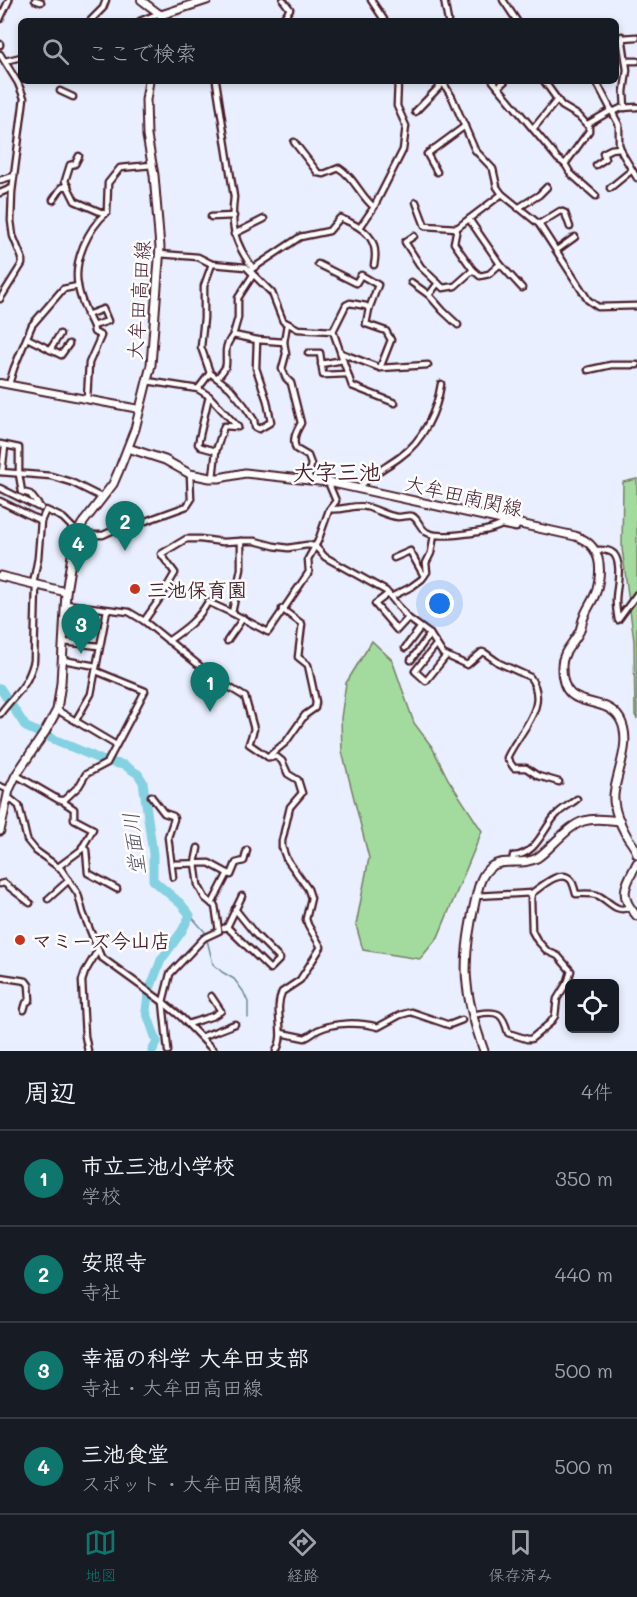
<!DOCTYPE html>
<html lang="ja">
<head>
<meta charset="utf-8">
<style>
	body { margin:0; font-family:Mali,"Klee One",sans-serif; background:#20242c; color:#f1f3f6 }
	.controls { position:absolute; right:18px; bottom:18px; display:grid; overflow:hidden; border-radius:9px; box-shadow:0 3px 9px #0003 }
	.controls button { width:54px; height:54px; display:grid; place-items:center; padding:0; border:0; border-bottom:2px solid #363941; background:#171b24; color:#f1f3f6; font:30px sans-serif }
	.you { position:absolute; left:440px; top:604px; width:21px; height:21px; margin:-15px; border:4px solid #fff; border-radius:50%; background:#1a73e8; box-shadow:0 0 0 9px #1a73e833 }
	.badge { display:grid; place-items:center; width:39px; height:39px; border-radius:50%; background:#0f766e; color:#fff; font-size:20px; font-weight:700 }
	.pin { position:absolute; translate:-50% -50px; filter:drop-shadow(0 2px 3px #0008) }
	.pin::after { content:''; position:absolute; top:32px; width:21px; height:18px; background:inherit; clip-path:polygon(0 0,100% 0,50% 100%) }
	.list { margin:0; padding:0; list-style:none }
	h2 { display:flex; justify-content:space-between; align-items:center; height:78px; margin:0; padding:0 24px; font-size:26px }
	h2 small { font-size:20px; font-weight:400; color:#9ea1a6 }
	.list li { display:grid; grid-template-columns:39px 1fr auto; gap:18px; align-items:center; box-sizing:border-box; height:96px; padding:0 24px; border-top:2px solid #363941 }
	.list b { display:block; font-size:22px; white-space:nowrap }
	.list p { margin:0; font-size:20px; white-space:nowrap; color:#9ea1a6 }
	.list em { font-size:20px; font-style:normal; color:#9ea1a6 }
	.icon { flex:none; width:33px; height:33px; fill:none; stroke:currentColor; stroke-width:2; stroke-linecap:round; stroke-linejoin:round }
	.map { position:relative; flex:none; width:637px; height:1051px; overflow:hidden }
	.search { position:absolute; background:#171b24; box-shadow:0 3px 9px #0003; left:18px; right:18px; top:18px; height:66px; display:flex; align-items:center; gap:15px; box-sizing:border-box; padding:0 21px; border-radius:9px; color:#9ea1a6; font-size:22px }
	.sheet { height:462px; background:#171b24 }
	nav { display:flex; justify-content:space-around; align-items:center; box-sizing:border-box; height:84px; border-top:2px solid #363941; background:#171b24; font-size:16px; color:#9ea1a6 }
	nav a { display:grid; justify-items:center; gap:3px }
	nav .on { color:#0f766e }
	.map>svg:first-child { display:block }
</style>
</head>
<body>
<div class="map">
<svg width="637" height="1051" viewBox="0 0 637 1051">
	<rect width="100%" height="100%" fill="#e9effe"/>
	<filter id="ink" filterUnits="userSpaceOnUse"><feTurbulence type="fractalNoise" baseFrequency=".0167" numOctaves="2"/><feDisplacementMap in="SourceGraphic" scale="12" xChannelSelector="R" yChannelSelector="G"/><feConvolveMatrix kernelMatrix="1 2 1 2 8 2 1 2 1" color-interpolation-filters="sRGB"/></filter>
	<g filter="url(#ink)">
		<g fill="#a3db9f" stroke="#767d65" stroke-width="1.5">
			<polygon points="637,479 637,719 635,715 634,641 622,548 623,482"/>
			<polygon points="372,641 392,660 414,723 432,747 448,779 482,831 438,937 420,959 363,950 356,925 369,858 342,751 341,718 346,683"/>
		</g>
		<g fill="none" stroke-linecap="round" stroke-linejoin="round">
			<g stroke="#6d8a99" stroke-width="1.5">
				<polyline points="438,81 451,101 475,156 483,162"/>
				<polyline points="492,176 498,194"/>
				<polyline points="501,198 528,218"/>
				<polyline points="532,221 576,286"/>
				<polyline points="190,915 205,932 213,964 222,972 234,979 243,991 248,1002 248,1018"/>
			</g>
			<polyline stroke="#84d1e2" stroke-width="9" points="0,688 26,727 104,761 124,765 138,774 143,782 153,854 153,880 181,904 190,915 182,931 161,960 148,994 146,1011 157,1042 152,1051"/>
			<defs>
				<g id="minor">
					<polyline points="35,0 41,2"/>
					<polyline points="371,0 385,21"/>
					<polyline points="444,0 448,21"/>
					<polyline points="503,0 517,21"/>
					<polyline points="0,19 9,0"/>
					<polyline points="90,21 103,8 106,0"/>
					<polyline points="140,21 160,13"/>
					<polyline points="281,21 290,9 283,0"/>
					<polyline points="622,36 627,70 624,92 625,108"/>
					<polyline points="622,38 637,37"/>
					<polyline points="0,44 0,45"/>
					<polyline points="0,54 18,83 24,98 12,192 11,221 13,236 22,258 22,264 0,299"/>
					<polyline points="5,61 21,57"/>
					<polyline points="626,61 637,61"/>
					<path d="M216,81l18,116c-4,30 1,47 19,71"/>
					<polyline points="442,81 452,97 475,150 493,169 497,187 502,194 539,224 588,300 598,307 637,306"/>
					<polyline points="493,81 558,159 565,164 589,131 589,127 579,116 562,106 544,81"/>
					<polyline points="596,81 619,125 619,144 622,153 637,178"/>
					<polyline points="498,87 505,81"/>
					<polyline points="60,91 73,97"/>
					<polyline points="415,112 443,83"/>
					<polyline points="613,112 621,108 637,107"/>
					<polyline points="588,124 612,110"/>
					<polyline points="533,129 557,100"/>
					<path d="M294,142l24,31 6,1 15,-6c16,10 21,28 35,39"/>
					<polyline points="79,156 75,164 70,165 65,181 75,201 105,214"/>
					<polyline points="565,164 571,174 596,196"/>
					<polyline points="596,165 605,159 603,153 611,149 620,148"/>
					<polyline points="437,172 427,154 465,126"/>
					<polyline points="0,180 14,176"/>
					<polyline points="610,188 632,170"/>
					<polyline points="0,193 12,188"/>
					<polyline points="53,200 62,187 68,186"/>
					<polyline points="416,202 425,226 457,228"/>
					<polyline points="518,208 539,195 547,187"/>
					<polyline points="211,217 234,216"/>
					<polyline points="469,219 500,264 522,288"/>
					<polyline points="539,224 560,211 565,213 570,227"/>
					<polyline points="361,226 374,207 403,150 406,126 397,106 398,81"/>
					<polyline points="234,234 264,219"/>
					<polyline points="414,236 405,242 421,267 443,288 455,286 473,270 480,276 489,274 500,264"/>
					<polyline points="557,250 575,237"/>
					<polyline points="160,254 198,257 212,264 246,267 272,293 283,321 298,329 333,331 346,305 350,303 366,306 369,309 366,324 386,331 391,340 380,368 341,353"/>
					<polyline points="212,264 204,286 204,318 201,347 210,373 230,388 244,405 254,420 255,427 259,429 271,422 267,401 256,368 257,340 284,342"/>
					<polyline points="318,264 356,283 361,275 378,285 369,309"/>
					<path d="M252,269l48,-32 29,-6 11,-13c23,9 40,20 34,47"/>
					<polyline points="473,270 454,243 457,228 502,194"/>
					<polyline points="253,275 238,298 238,318 233,335 257,340"/>
					<polyline points="411,282 429,295 438,283"/>
					<polyline points="429,295 443,311 458,325"/>
					<path d="M87,315l16,-6 5,12 -15,5c-6,-12 -13,-27 -15,-40 -5,-26 10,-57 29,-74l1,-29 12,-15 32,-3"/>
					<path d="M287,324l-3,18 2,12 -4,15 4,9 5,5 10,40c-5,9 -9,16 -5,26l12,7 3,8 -3,16"/>
					<polyline points="333,331 352,386 395,403"/>
					<polyline points="27,338 61,355 69,344"/>
					<polyline points="50,350 60,334"/>
					<polyline points="308,353 320,353 323,375 348,374"/>
					<polyline points="321,364 343,360"/>
					<polyline points="380,368 428,365"/>
					<polyline points="588,370 611,365 637,365"/>
					<polyline points="210,373 198,389 209,396 198,444 201,447 216,451 213,478"/>
					<path d="M217,378c3,-4 8,-8 9,-13 1,-15 -3,-16 7,-30"/>
					<polyline points="147,381 198,389"/>
					<polyline points="9,384 14,368 32,325 63,289 78,286"/>
					<polyline points="209,396 238,427 224,426 216,451"/>
					<polyline points="87,399 89,363 101,336 94,332 93,326"/>
					<polyline points="0,444 19,448 19,474 22,492 30,494 41,508"/>
					<polyline points="0,472 51,476 71,482 103,498"/>
					<polyline points="2,472 5,446"/>
					<polyline points="0,488 38,507"/>
					<path d="M359,488c12,-14 26,-20 41,-31 23,-16 37,-46 41,-73"/>
					<polyline points="0,501 41,521"/>
					<path d="M330,509c13,2 24,-5 37,-2 11,3 20,9 31,10 4,0 11,-2 14,-1 7,3 8,14 16,17 12,6 61,-1 73,-8l15,3 2,-4"/>
					<path d="M241,541h14l19,5 14,2 19,-3 8,1 10,11 61,34 22,27 22,16 13,20 24,11 15,-13 3,1 14,10 31,14c21,30 -12,55 -23,81l7,10h12l12,8 21,6"/>
					<path d="M596,550c6,0 13,-1 18,4 9,11 2,34 2,47 0,6 1,13 2,19l19,-26"/>
					<polyline points="394,558 410,551 424,576"/>
					<polyline points="33,584 38,558 41,521 46,510 63,518 77,532 86,535 103,535 125,525 143,522 187,506 191,500 190,474"/>
					<polyline points="388,594 375,604 397,630 408,618"/>
					<polyline points="391,597 411,587 422,579 427,572 426,563 431,553 434,535"/>
					<path d="M66,604l63,8 15,9 72,58 29,18 9,32 -5,15 19,13h9l5,4 6,13 10,6 4,13 -12,14 -8,34v6l4,11 22,31 3,9 -5,21 2,6 13,22 -21,33 -18,12c-9,20 5,42 -6,59"/>
					<polyline points="144,621 161,597 175,573 161,554 186,539 200,539 223,542 241,541 241,569 232,613 268,632 309,572 308,559 318,541 329,510 336,501 328,482"/>
					<path d="M168,641c17,-12 30,-21 40,-39l24,11"/>
					<polyline points="227,641 243,618"/>
					<polyline points="64,642 99,646"/>
					<polyline points="436,645 415,671 426,681 446,656"/>
					<polyline points="405,648 420,628"/>
					<polyline points="63,660 96,666"/>
					<polyline points="411,660 430,634"/>
					<polyline points="57,710 116,745"/>
					<path d="M0,714c16,-22 26,-24 34,-53l2,-76"/>
					<polyline points="76,720 91,694 107,610"/>
					<polyline points="268,757 286,742 305,715 315,708 316,702 308,665 298,657 302,624 282,609"/>
					<polyline points="16,775 59,800 64,800 79,786 86,774 107,763 145,691 96,671"/>
					<polyline points="0,786 9,790"/>
					<polyline points="151,796 164,813 173,816 174,819 168,837 173,877"/>
					<polyline points="8,797 19,806 27,840 36,851 61,869 78,894 83,913 101,957 163,1002 181,1017 214,1051"/>
					<polyline points="82,847 86,850 88,873 117,889"/>
					<path d="M512,863l1,-7c24,-1 30,-28 44,-42 6,-6 14,-10 20,-15"/>
					<polyline points="172,864 209,863 231,875 236,863 244,861 247,850"/>
					<polyline points="58,867 81,850 93,829 74,819 74,809 65,803 64,800"/>
					<polyline points="0,884 4,883 30,903"/>
					<polyline points="476,896 532,893"/>
					<polyline points="48,899 69,880"/>
					<polyline points="212,904 228,873"/>
					<polyline points="227,927 270,969 280,959 255,934 235,909"/>
					<polyline points="224,928 227,927 242,896"/>
					<polyline points="0,977 26,981 29,985 30,1000 26,1003 24,1010"/>
					<path d="M477,1014c21,-4 26,-1 31,19l19,6h4l19,-16 5,-7 2,-17 11,-18 3,-10 -13,-15 -11,-5 -10,-11 -5,-9 -1,-32 1,-6c9,-6 29,-25 39,-13 2,3 4,10 5,14 7,0 14,-1 21,1 12,5 19,19 32,12"/>
					<polyline points="188,1024 213,1016 221,1011 211,996"/>
					<path d="M281,1033l24,5c5,-2 9,-6 13,-8 17,-8 42,-8 60,-3l22,-12 11,-3 38,13 13,-5"/>
					<polyline points="201,1037 235,1024"/>
					<polyline points="88,1051 85,1036 82,981 85,972 98,950"/>
					<polyline points="168,1051 163,1002 170,974 204,938 219,931 215,906 205,898 198,885 195,863 198,848"/>
				</g>
				<g id="secondary">
					<polyline points="141,0 161,15"/>
					<polyline points="0,383 139,409"/>
				</g>
				<g id="primary">
					<polyline points="162,21 161,15 207,0"/>
					<path d="M128,448l37,12 25,14 20,4h9l26,-5 83,9 247,54c26,8 28,32 21,56 -3,9 -9,16 -12,25 -3,6 -2,12 -6,17 -6,11 -16,19 -16,32 -1,49 42,26 58,53 13,23 -4,53 -6,76 -1,14 7,31 14,43 4,6 8,10 9,16"/>
					<polyline points="0,576 66,592"/>
					<polyline points="0,831 9,790 16,775 45,732 57,710 61,683 66,592 75,537 82,524 113,484 119,470 135,429 151,365 160,247 154,175 147,136 146,100 149,81"/>
					<path d="M637,863c-11,22 -20,32 0,53"/>
					<path d="M484,1051c-21,-58 -23,-88 -9,-149 3,-13 5,-28 17,-36 13,-8 31,0 45,-8 6,-4 12,-10 17,-15 26,-25 30,-26 66,-22"/>
				</g>
			</defs>
			<use href="#minor" stroke="#4a1f2b" stroke-width="9"/>
			<use href="#secondary" stroke="#4a1f2b" stroke-width="10"/>
			<use href="#primary" stroke="#4a1f2b" stroke-width="11"/>
			<use href="#minor" stroke="#fff" stroke-width="4.5"/>
			<use href="#secondary" stroke="#fff" stroke-width="6"/>
			<use href="#primary" stroke="#fff" stroke-width="7"/>
		</g>
	</g>
	<g fill="#c8321e" stroke="#fff" stroke-width="2">
		<circle cx="135" cy="589" r="6"/>
		<circle cx="20" cy="940" r="6"/>
	</g>
	<g text-anchor="middle" dominant-baseline="central" stroke-width="5" stroke-linejoin="round" paint-order="stroke">
		<g font-size="20" fill="#4a1f2b" stroke="#fff">
			<text transform="translate(138 300) rotate(-86)">大牟田高田線</text>
			<text transform="translate(464 495) rotate(13)">大牟田南関線</text>
		</g>
		<g font-size="20" font-weight="bold" fill="#4a1f2b" stroke="#fff" text-anchor="start">
			<text x="147" y="589">三池保育園</text>
			<text x="32" y="940">マミーズ今山店</text>
		</g>
		<g font-size="21" font-style="italic" fill="#5b5462" stroke="#fff">
			<text transform="translate(133 844) rotate(-97)">堂面川</text>
		</g>
		<g font-size="22" font-weight="bold" fill="#4a1f2b" stroke="#fff">
			<text x="337" y="471">大字三池</text>
		</g>
	</g>
</svg>
<div class="controls">
<button><svg class="icon" aria-label="locate" viewBox="0 0 24 24"><circle cx="12" cy="12" r="6"/><path d="M12 2v4M12 18v4M2 12h4M18 12h4"/></svg></button>
</div>
<div class="you"></div>
<div class="pin badge" style="left:210px;top:712px">1</div>
<div class="pin badge" style="left:125px;top:551px">2</div>
<div class="pin badge" style="left:81px;top:654px">3</div>
<div class="pin badge" style="left:78px;top:573px">4</div>
<div class="search"><svg class="icon" aria-label="search" viewBox="0 0 24 24"><circle cx="10" cy="10" r="6"/><path d="M15 15l6 6"/></svg>ここで検索</div>
</div>
<section class="sheet">
<h2>周辺<small>4件</small></h2>
<ul class="list">
<li><span class="badge">1</span><div><b>市立三池小学校</b><p>学校</p></div><em>350 m</em></li>
<li><span class="badge">2</span><div><b>安照寺</b><p>寺社</p></div><em>440 m</em></li>
<li><span class="badge">3</span><div><b>幸福の科学 大牟田支部</b><p>寺社 · 大牟田高田線</p></div><em>500 m</em></li>
<li><span class="badge">4</span><div><b>三池食堂</b><p>スポット · 大牟田南関線</p></div><em>500 m</em></li>
</ul>
</section>
<nav>
<a class="on"><svg class="icon" aria-label="map" viewBox="0 0 24 24"><path d="M3 6l6-2 6 2 6-2v14l-6 2-6-2-6 2zM9 4v14M15 6v14"/></svg>地図</a>
<a><svg class="icon" aria-label="directions" viewBox="0 0 24 24"><path d="M12 3l9 9-9 9-9-9zM9 14v-3h6M13 9l2 2-2 2"/></svg>経路</a>
<a><svg class="icon" aria-label="saved" viewBox="0 0 24 24"><path d="M7 4h10v16l-5-4-5 4z"/></svg>保存済み</a>
</nav>
</body>
</html>
